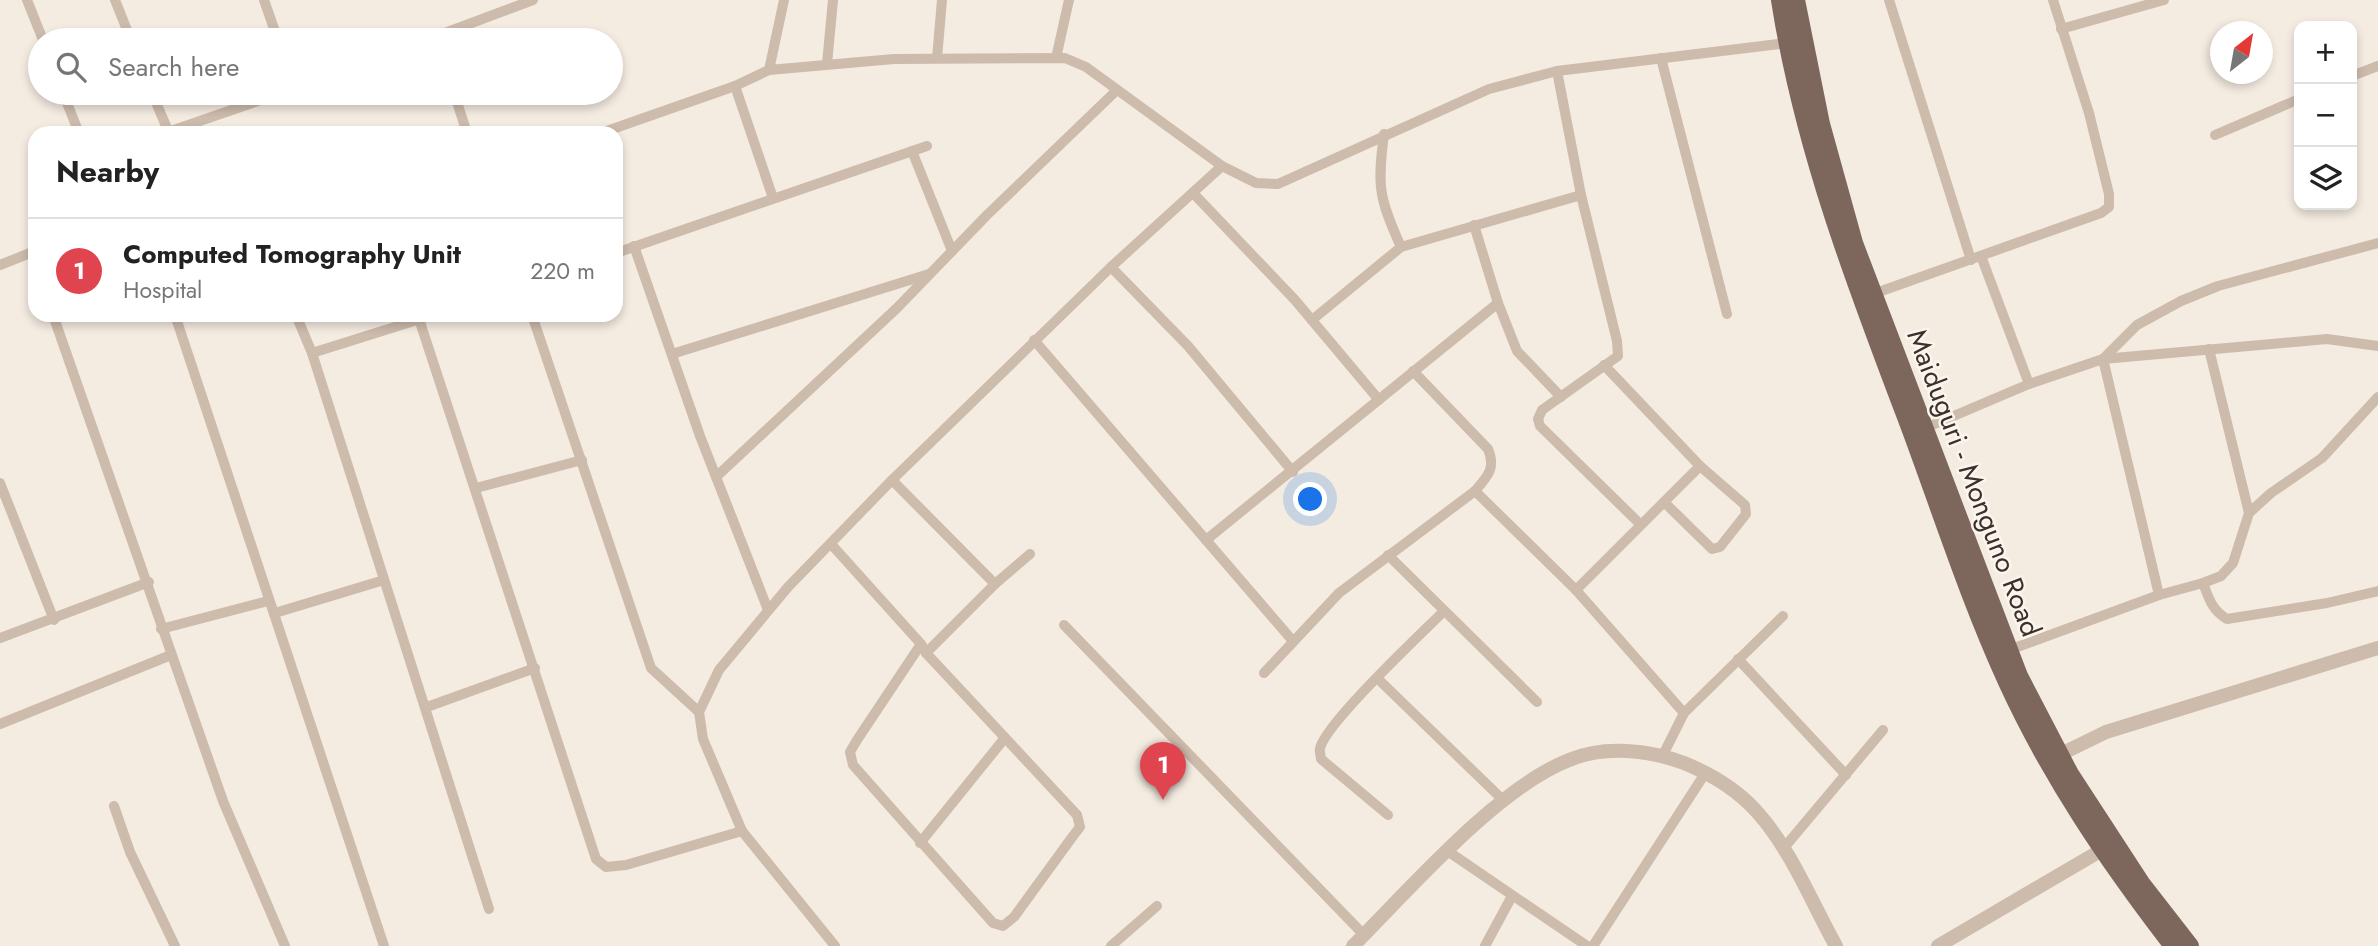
<!DOCTYPE html>
<html lang="en">
<head>
<meta charset="utf-8">
<style>
	body { margin:0; font-family:Jost,sans-serif; background:#f6f6f6; color:#222 }
	.controls { position:absolute; right:21px; top:21px; display:grid; overflow:hidden; border-radius:14px; box-shadow:0 4px 10px #0003 }
	.controls button { width:63px; height:63px; display:grid; place-items:center; padding:0; border:0; border-bottom:2px solid #e0e0e0; background:#fff; color:#222; font:35px sans-serif }
	.compass { position:absolute; left:2210px; top:21px; width:63px; height:63px; border-radius:50%; background:#fff; box-shadow:0 4px 10px #0003; rotate:31deg }
	.you { position:absolute; left:1311px; top:500px; width:24px; height:24px; margin:-18px; border:5px solid #fff; border-radius:50%; background:#1a73e8; box-shadow:0 0 0 10px #1a73e833 }
	.badge { display:grid; place-items:center; width:46px; height:46px; border-radius:50%; background:#db2777; color:#fff; font-size:23px; font-weight:700 }
	.pin { position:absolute; translate:-50% -58px; filter:drop-shadow(0 2px 4px #0008) }
	.pin::after { content:''; position:absolute; top:37px; width:24px; height:21px; background:inherit; clip-path:polygon(0 0,100% 0,50% 100%) }
	.list { margin:0; padding:0; list-style:none }
	h2 { display:flex; justify-content:space-between; align-items:center; height:91px; margin:0; padding:0 28px; font-size:30px }
	h2 small { font-size:23px; font-weight:400; color:#767676 }
	.list li { display:grid; grid-template-columns:46px 1fr auto; gap:21px; align-items:center; box-sizing:border-box; height:105px; padding:0 28px; border-top:2px solid #e0e0e0 }
	.list b { display:block; font-size:26px; white-space:nowrap }
	.list p { margin:0; font-size:23px; white-space:nowrap; color:#767676 }
	.list em { font-size:23px; font-style:normal; color:#767676 }
	.icon { flex:none; width:38px; height:38px; fill:none; stroke:currentColor; stroke-width:2; stroke-linecap:round; stroke-linejoin:round }
	.map { position:relative; flex:none; width:2378px; height:946px; overflow:hidden }
	.search { position:absolute; background:#fff; box-shadow:0 4px 10px #0003; left:28px; top:28px; width:595px; height:77px; display:flex; align-items:center; gap:18px; box-sizing:border-box; padding:0 24px; border-radius:38px; color:#767676; font-size:26px }
	.panel { position:absolute; background:#fff; box-shadow:0 4px 10px #0003; left:28px; top:126px; width:595px; height:196px; border-radius:21px }
	.map>svg:first-child { display:block }
</style>
</head>
<body>
<div class="map">
<svg width="2378" height="946" viewBox="0 0 2378 946">
	<rect width="100%" height="100%" fill="#f4ebe1"/>
	<g fill="none" stroke-linecap="round" stroke-linejoin="round">
		<g stroke="#cdbbac" stroke-width="10">
			<polyline points="27,0 43,40"/>
			<polyline points="115,0 131,40"/>
			<polyline points="264,0 278,40"/>
			<polyline points="1889,0 1971,260"/>
			<polyline points="2061,29 2164,0"/>
			<polyline points="426,40 533,0"/>
			<polyline points="937,58 942,0"/>
			<polyline points="1056,58 1069,0"/>
			<polyline points="1661,58 1727,314"/>
			<polyline points="827,64 833,0"/>
			<polyline points="769,70 784,0"/>
			<polyline points="1557,71 1581,195 1617,341 1618,356 1542,410 1538,419 1540,426 1640,524"/>
			<polyline points="2352,76 2378,66"/>
			<polyline points="735,86 773,198"/>
			<polyline points="63,93 79,133"/>
			<polyline points="152,93 169,133"/>
			<polyline points="454,93 467,133"/>
			<polyline points="168,132 281,93"/>
			<polyline points="601,133 735,86 769,70 894,59 1065,58 1086,67 1222,166 1256,183 1278,184 1489,89 1557,71 1787,43"/>
			<path d="M1384,134c-7,53 -5,64 17,113"/>
			<polyline points="2215,135 2299,99"/>
			<polyline points="912,151 952,251"/>
			<polyline points="1194,194 1295,300 1379,400"/>
			<polyline points="1474,225 1498,303 1517,351 1561,397"/>
			<polyline points="634,246 700,436 768,610"/>
			<polyline points="616,253 927,146"/>
			<polyline points="1981,256 2029,384"/>
			<polyline points="0,265 35,251"/>
			<polyline points="1111,267 1188,346 1293,472"/>
			<polyline points="1873,294 2101,213 2109,207 2109,194 2089,113 2053,0"/>
			<polyline points="53,315 223,801 285,946"/>
			<polyline points="175,315 384,946"/>
			<polyline points="296,315 312,353 489,909"/>
			<polyline points="532,315 651,668 699,712"/>
			<polyline points="419,319 596,859 606,867 626,865 742,831"/>
			<polyline points="1312,320 1401,247 1581,195"/>
			<polyline points="1034,340 1292,640"/>
			<polyline points="312,353 433,315"/>
			<polyline points="672,354 929,274"/>
			<polyline points="2103,359 2137,325 2181,301 2218,286 2378,243"/>
			<polyline points="2103,359 2159,595"/>
			<polyline points="1604,365 1700,466 1745,505 1746,514 1720,547 1712,549 1664,502"/>
			<polyline points="1923,429 2029,384 2103,359 2327,339 2378,346"/>
			<polyline points="716,477 897,308 987,215 1117,90"/>
			<polyline points="892,480 995,584"/>
			<polyline points="0,483 54,620"/>
			<polyline points="476,488 582,460"/>
			<polyline points="1475,491 1576,590 1684,713"/>
			<polyline points="2249,513 2271,493 2322,458 2378,397"/>
			<polyline points="1206,540 1498,303"/>
			<polyline points="831,544 921,644 926,653 1077,815 1080,827 1073,836 1014,917 1003,926 993,923 853,765 850,752 857,740 921,644"/>
			<polyline points="1388,555 1537,702"/>
			<path d="M2203,583c6,16 9,27 24,36l100,-16 51,-12"/>
			<polyline points="1576,590 1700,466"/>
			<polyline points="275,613 384,580"/>
			<polyline points="1064,625 1364,935"/>
			<polyline points="161,629 268,601"/>
			<polyline points="0,638 149,582"/>
			<polyline points="2009,650 2159,595 2203,583 2221,576 2233,563 2249,513 2209,349"/>
			<polyline points="926,653 995,584 1030,554"/>
			<polyline points="1738,659 1846,775"/>
			<path d="M1264,673l75,-80 136,-102c13,-15 21,-23 13,-42l-75,-78"/>
			<polyline points="1377,678 1503,800"/>
			<polyline points="427,707 535,668"/>
			<polyline points="0,724 171,655"/>
			<polyline points="1663,755 1684,713 1783,616"/>
			<polyline points="114,806 130,852 175,946"/>
			<path d="M1388,815l-67,-56c0,-2 -2,-9 -1,-11 7,-26 100,-113 124,-137"/>
			<polyline points="920,843 1004,739"/>
			<polyline points="1783,849 1883,730"/>
			<polyline points="1449,852 1587,946"/>
			<polyline points="835,946 742,831 703,739 699,712 719,670 788,587 892,480 1111,267 1222,166"/>
			<polyline points="1111,946 1157,906"/>
			<polyline points="1485,946 1512,896"/>
			<polyline points="1593,946 1706,772"/>
		</g>
		<g stroke="#cdbbac" stroke-width="14">
			<polyline points="2059,755 2106,732 2378,648"/>
			<path d="M1353,946c56,-56 144,-158 216,-186 36,-15 80,-10 115,3 27,11 54,27 74,50 33,37 54,90 78,133"/>
			<polyline points="1938,946 2112,844"/>
		</g>
		<g stroke="#7d675c" stroke-width="18">
			<path d="M1780,0c23,148 76,286 129,425 32,86 60,174 98,257 44,96 102,181 166,264"/>
			<polyline points="1796,0 1821,124 1854,243 2019,676 2070,774 2141,883 2190,946"/>
		</g>
	</g>
	<g text-anchor="middle" dominant-baseline="central" stroke-width="5" stroke-linejoin="round" paint-order="stroke">
		<g font-size="28" fill="#3b302b" stroke="#fbf5ee">
			<text transform="translate(1974 483) rotate(69)">Maiduguri - Monguno Road</text>
		</g>
	</g>
</svg>
<div class="controls">
<button>+</button>
<button>−</button>
<button><svg class="icon" aria-label="layers" viewBox="0 0 24 24"><path d="M12 4l9 5-9 5-9-5zM3 14l9 5 9-5"/></svg></button>
</div>
<svg class="compass" viewBox="-18 -18 36 36"><path d="M0-13l5 13h-10z" fill="#e53935"/><path d="M0 13l5-13h-10z" fill="#767676"/></svg>
<div class="you"></div>
<div class="pin badge" style="left:1163px;top:800px;background:#e0444e">1</div>
<div class="search"><svg class="icon" aria-label="search" viewBox="0 0 24 24"><circle cx="10" cy="10" r="6"/><path d="M15 15l6 6"/></svg>Search here</div>
<section class="panel">
<h2>Nearby<small></small></h2>
<ul class="list">
<li><span class="badge" style="background:#e0444e">1</span><div><b>Computed Tomography Unit</b><p>Hospital</p></div><em>220 m</em></li>
</ul>
</section>
</div>
</body>
</html>
